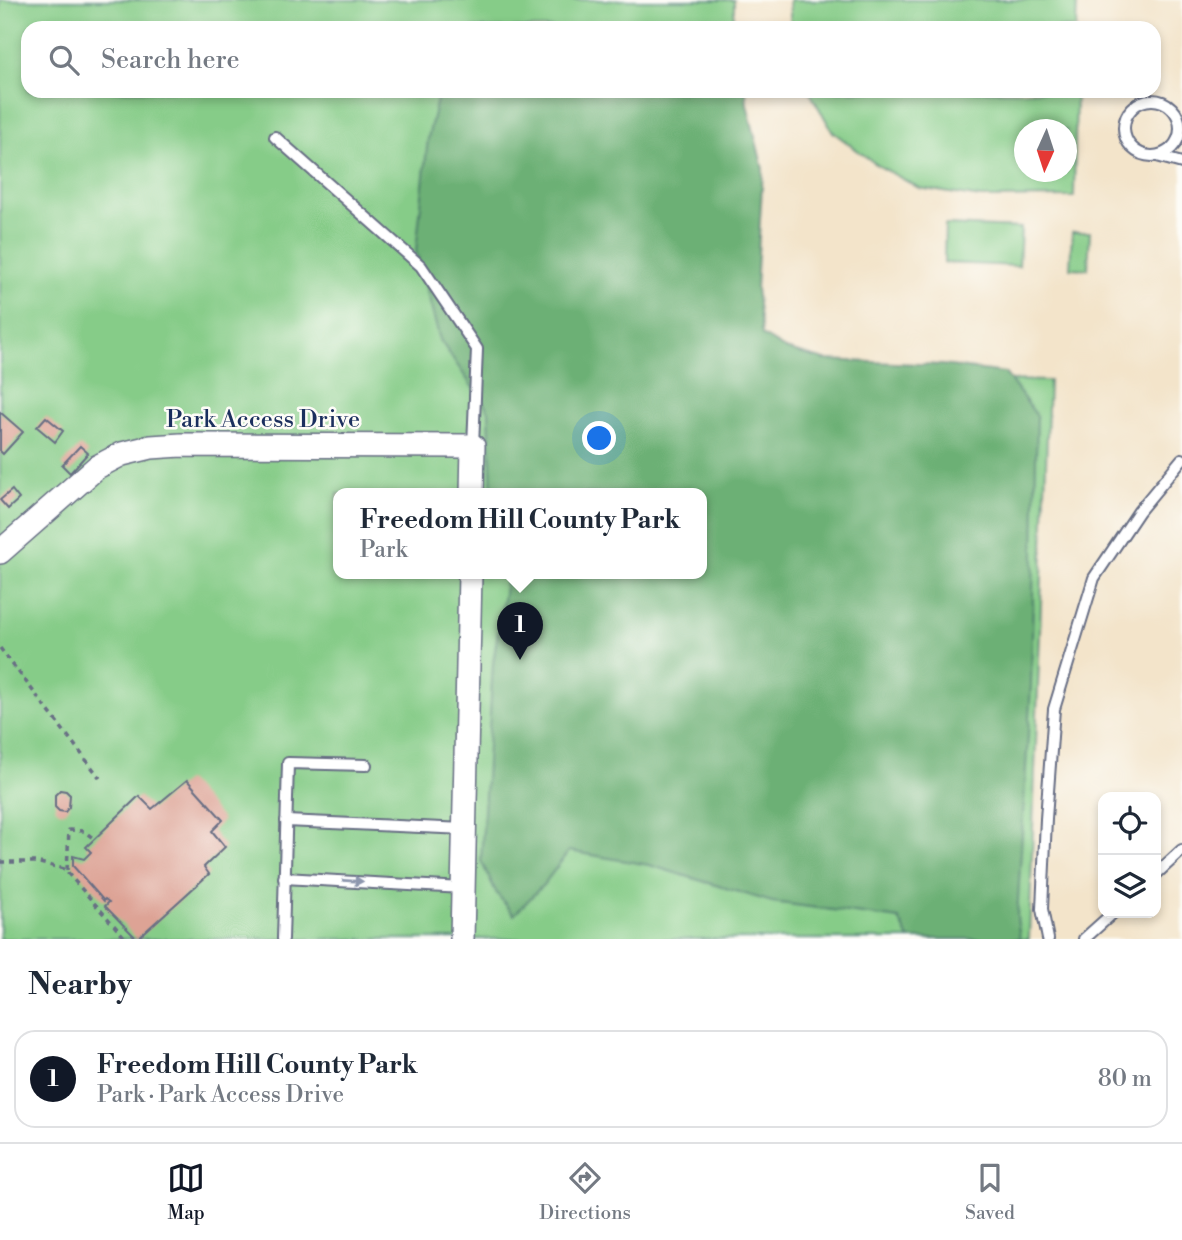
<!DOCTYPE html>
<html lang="en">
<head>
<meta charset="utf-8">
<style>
	body { margin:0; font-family:"Libre Bodoni",serif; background:#f6f6f7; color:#1f2937 }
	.controls { position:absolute; right:21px; bottom:21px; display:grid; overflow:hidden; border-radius:14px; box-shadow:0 4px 10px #0003 }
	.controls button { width:63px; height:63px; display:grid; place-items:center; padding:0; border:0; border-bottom:2px solid #e0e1e3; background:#fff; color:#1f2937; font:35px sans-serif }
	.compass { position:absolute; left:1014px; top:119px; width:63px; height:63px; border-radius:50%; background:#fff; box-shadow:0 4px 10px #0003; rotate:183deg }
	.you { position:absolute; left:600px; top:439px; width:24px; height:24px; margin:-18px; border:5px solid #fff; border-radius:50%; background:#1a73e8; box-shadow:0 0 0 10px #1a73e833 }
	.badge { display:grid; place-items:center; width:46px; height:46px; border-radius:50%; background:#111827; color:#fff; font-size:23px; font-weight:700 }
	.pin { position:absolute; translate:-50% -58px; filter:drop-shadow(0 2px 4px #0008) }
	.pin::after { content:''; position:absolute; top:37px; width:24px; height:21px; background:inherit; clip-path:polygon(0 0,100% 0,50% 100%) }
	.popup { position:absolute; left:333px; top:488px; width:374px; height:91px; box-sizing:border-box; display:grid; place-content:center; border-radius:14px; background:#fff; filter:drop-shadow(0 2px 5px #0005); font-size:23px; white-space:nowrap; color:#747a83 }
	.popup b { font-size:26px; color:#1f2937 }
	.popup::after { content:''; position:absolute; left:50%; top:100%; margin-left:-14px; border:14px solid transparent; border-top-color:#fff }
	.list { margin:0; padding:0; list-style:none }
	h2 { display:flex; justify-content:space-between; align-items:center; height:91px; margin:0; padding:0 28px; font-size:30px }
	h2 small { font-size:23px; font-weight:400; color:#747a83 }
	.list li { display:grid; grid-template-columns:46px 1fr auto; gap:21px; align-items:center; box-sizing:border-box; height:98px; margin:0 14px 14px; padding:0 14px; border:2px solid #e0e1e3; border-radius:21px }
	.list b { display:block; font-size:26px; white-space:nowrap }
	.list p { margin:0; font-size:23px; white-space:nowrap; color:#747a83 }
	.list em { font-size:23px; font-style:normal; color:#747a83 }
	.icon { flex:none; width:38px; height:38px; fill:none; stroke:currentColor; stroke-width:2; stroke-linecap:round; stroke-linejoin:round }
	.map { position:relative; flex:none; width:1182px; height:939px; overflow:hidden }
	.search { position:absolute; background:#fff; box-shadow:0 4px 10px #0003; left:21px; right:21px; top:21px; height:77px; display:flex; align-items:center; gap:18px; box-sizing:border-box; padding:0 24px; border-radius:21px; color:#747a83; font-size:26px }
	.sheet { height:203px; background:#fff }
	nav { display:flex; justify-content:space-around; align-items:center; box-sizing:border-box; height:98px; border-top:2px solid #e0e1e3; background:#fff; font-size:19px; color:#747a83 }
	nav a { display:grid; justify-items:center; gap:4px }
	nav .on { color:#111827 }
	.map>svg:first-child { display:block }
</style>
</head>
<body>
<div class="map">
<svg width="1182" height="939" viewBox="0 0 1182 939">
	<rect width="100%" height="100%" fill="#fdfcf7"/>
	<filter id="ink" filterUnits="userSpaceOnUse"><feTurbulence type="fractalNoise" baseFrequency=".0143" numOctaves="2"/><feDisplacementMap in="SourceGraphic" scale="14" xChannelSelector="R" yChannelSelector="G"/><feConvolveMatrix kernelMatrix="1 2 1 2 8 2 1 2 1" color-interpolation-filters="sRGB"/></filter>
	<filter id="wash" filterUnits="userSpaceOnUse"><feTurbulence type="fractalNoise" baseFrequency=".00686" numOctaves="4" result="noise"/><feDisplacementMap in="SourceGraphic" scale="28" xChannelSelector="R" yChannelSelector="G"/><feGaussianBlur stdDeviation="1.57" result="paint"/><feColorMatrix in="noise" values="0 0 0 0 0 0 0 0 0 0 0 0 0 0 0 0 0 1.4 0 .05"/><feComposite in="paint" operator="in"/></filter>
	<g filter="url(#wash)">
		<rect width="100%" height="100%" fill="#f3e4ca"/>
		<g fill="#86cc88" stroke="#507e73" stroke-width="2" fill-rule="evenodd">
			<path d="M0,0h734v28h-706v63h705l-4,284 320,6 -20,558h-1029zM338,494h364v80h-364z"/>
			<polygon points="789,0 1077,0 1076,28 791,28"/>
			<path d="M809,91h267l-2,106 -93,1 -62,-10 -42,-23 -44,-33zM1024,130h42v42h-42z"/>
			<polygon points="945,225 1021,228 1019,266 944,263"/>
			<polygon points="1072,232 1090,232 1088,269 1070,268"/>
		</g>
		<polygon fill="#6cb074" stroke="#447069" stroke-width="2" points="439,91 746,91 747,104 763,169 756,289 762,335 785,349 825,360 943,365 1005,373 1037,416 1031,685 1017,917 1020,939 909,939 899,919 772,902 649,865 569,851 544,884 514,915 497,894 481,861 493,663 507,574 702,574 702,494 492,494 489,411 440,340 416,251 428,138"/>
		<g id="blocks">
			<g fill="#dda395">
				<polygon points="0,412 23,432 3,454 0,451"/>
				<polygon points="46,417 63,431 55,442 37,427"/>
				<polygon points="80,446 88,453 70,473 62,465"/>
				<polygon points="12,490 19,499 8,509 0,500"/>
				<polygon points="187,780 223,820 212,831 225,847 204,867 209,874 137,939 105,906 109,902 105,899 104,901 73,866 73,856 84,859 91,852 86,847 139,796 152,809"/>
				<polygon points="60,790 66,791 70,795 69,807 65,812 59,811 55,807 55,795"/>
			</g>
		</g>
	</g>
	<g filter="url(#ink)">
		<use href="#blocks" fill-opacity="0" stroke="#676e84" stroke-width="2"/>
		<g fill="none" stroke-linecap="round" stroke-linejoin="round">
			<defs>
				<g id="service">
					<circle cx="1152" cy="128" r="28"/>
					<polyline points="275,137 421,266 477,349 473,446"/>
					<polyline points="1157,156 1182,163"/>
					<polyline points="286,821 465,829"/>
					<polyline points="1156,874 1182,850"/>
					<polyline points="284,878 463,888"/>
					<polyline points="283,939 288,763 366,765"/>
					<polyline points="1048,939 1042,909 1046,819 1054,709 1094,578 1139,511 1182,459"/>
					<polyline points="1084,939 1113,913"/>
				</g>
				<g id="minor">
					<polyline points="0,552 97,467 122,454 151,447 181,445 473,446 472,494"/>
					<polyline points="462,939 470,574"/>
				</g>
			</defs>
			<use href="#service" stroke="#676e84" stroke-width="14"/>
			<use href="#minor" stroke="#676e84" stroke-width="26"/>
			<g stroke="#676e84" stroke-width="3.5" stroke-dasharray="5 5" stroke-linecap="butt">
				<polyline points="0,648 100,778"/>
				<polyline points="0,862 36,862 64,869 126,939"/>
				<polyline points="67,870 69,830 84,831 94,839"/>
			</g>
			<use href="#service" stroke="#fff" stroke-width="10"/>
			<use href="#minor" stroke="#fff" stroke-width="23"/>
		</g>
		<defs><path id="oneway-solid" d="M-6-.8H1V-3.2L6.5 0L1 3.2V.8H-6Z" transform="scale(1.75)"/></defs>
		<use fill="#8d97ae" href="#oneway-solid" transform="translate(353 881) rotate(3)"/>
	</g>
	<g text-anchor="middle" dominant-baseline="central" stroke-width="5" stroke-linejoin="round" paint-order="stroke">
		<g font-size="24" fill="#1b2f5e" stroke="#fdfcf7">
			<text x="263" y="420">Park Access Drive</text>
		</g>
	</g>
</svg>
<div class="controls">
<button><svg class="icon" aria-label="locate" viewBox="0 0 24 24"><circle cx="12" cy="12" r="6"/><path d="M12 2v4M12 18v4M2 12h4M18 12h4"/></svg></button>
<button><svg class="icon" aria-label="layers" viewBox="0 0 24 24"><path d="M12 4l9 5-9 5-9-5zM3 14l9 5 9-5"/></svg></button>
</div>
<svg class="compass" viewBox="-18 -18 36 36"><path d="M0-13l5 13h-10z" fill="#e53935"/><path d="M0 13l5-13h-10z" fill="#747a83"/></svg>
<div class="you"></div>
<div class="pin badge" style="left:520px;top:660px">1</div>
<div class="popup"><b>Freedom Hill County Park</b>Park</div>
<div class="search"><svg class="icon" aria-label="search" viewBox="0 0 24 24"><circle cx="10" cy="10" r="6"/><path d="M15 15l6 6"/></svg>Search here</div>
</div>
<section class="sheet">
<h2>Nearby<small></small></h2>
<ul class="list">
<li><span class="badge">1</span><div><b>Freedom Hill County Park</b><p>Park · Park Access Drive</p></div><em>80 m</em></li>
</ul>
</section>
<nav>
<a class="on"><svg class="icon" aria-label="map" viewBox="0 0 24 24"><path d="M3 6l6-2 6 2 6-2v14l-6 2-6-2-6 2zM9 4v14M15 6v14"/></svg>Map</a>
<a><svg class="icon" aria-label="directions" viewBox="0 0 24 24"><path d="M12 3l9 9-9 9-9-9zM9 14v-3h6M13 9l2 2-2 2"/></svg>Directions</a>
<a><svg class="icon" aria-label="saved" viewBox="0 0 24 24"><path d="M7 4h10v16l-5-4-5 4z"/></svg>Saved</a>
</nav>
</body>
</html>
